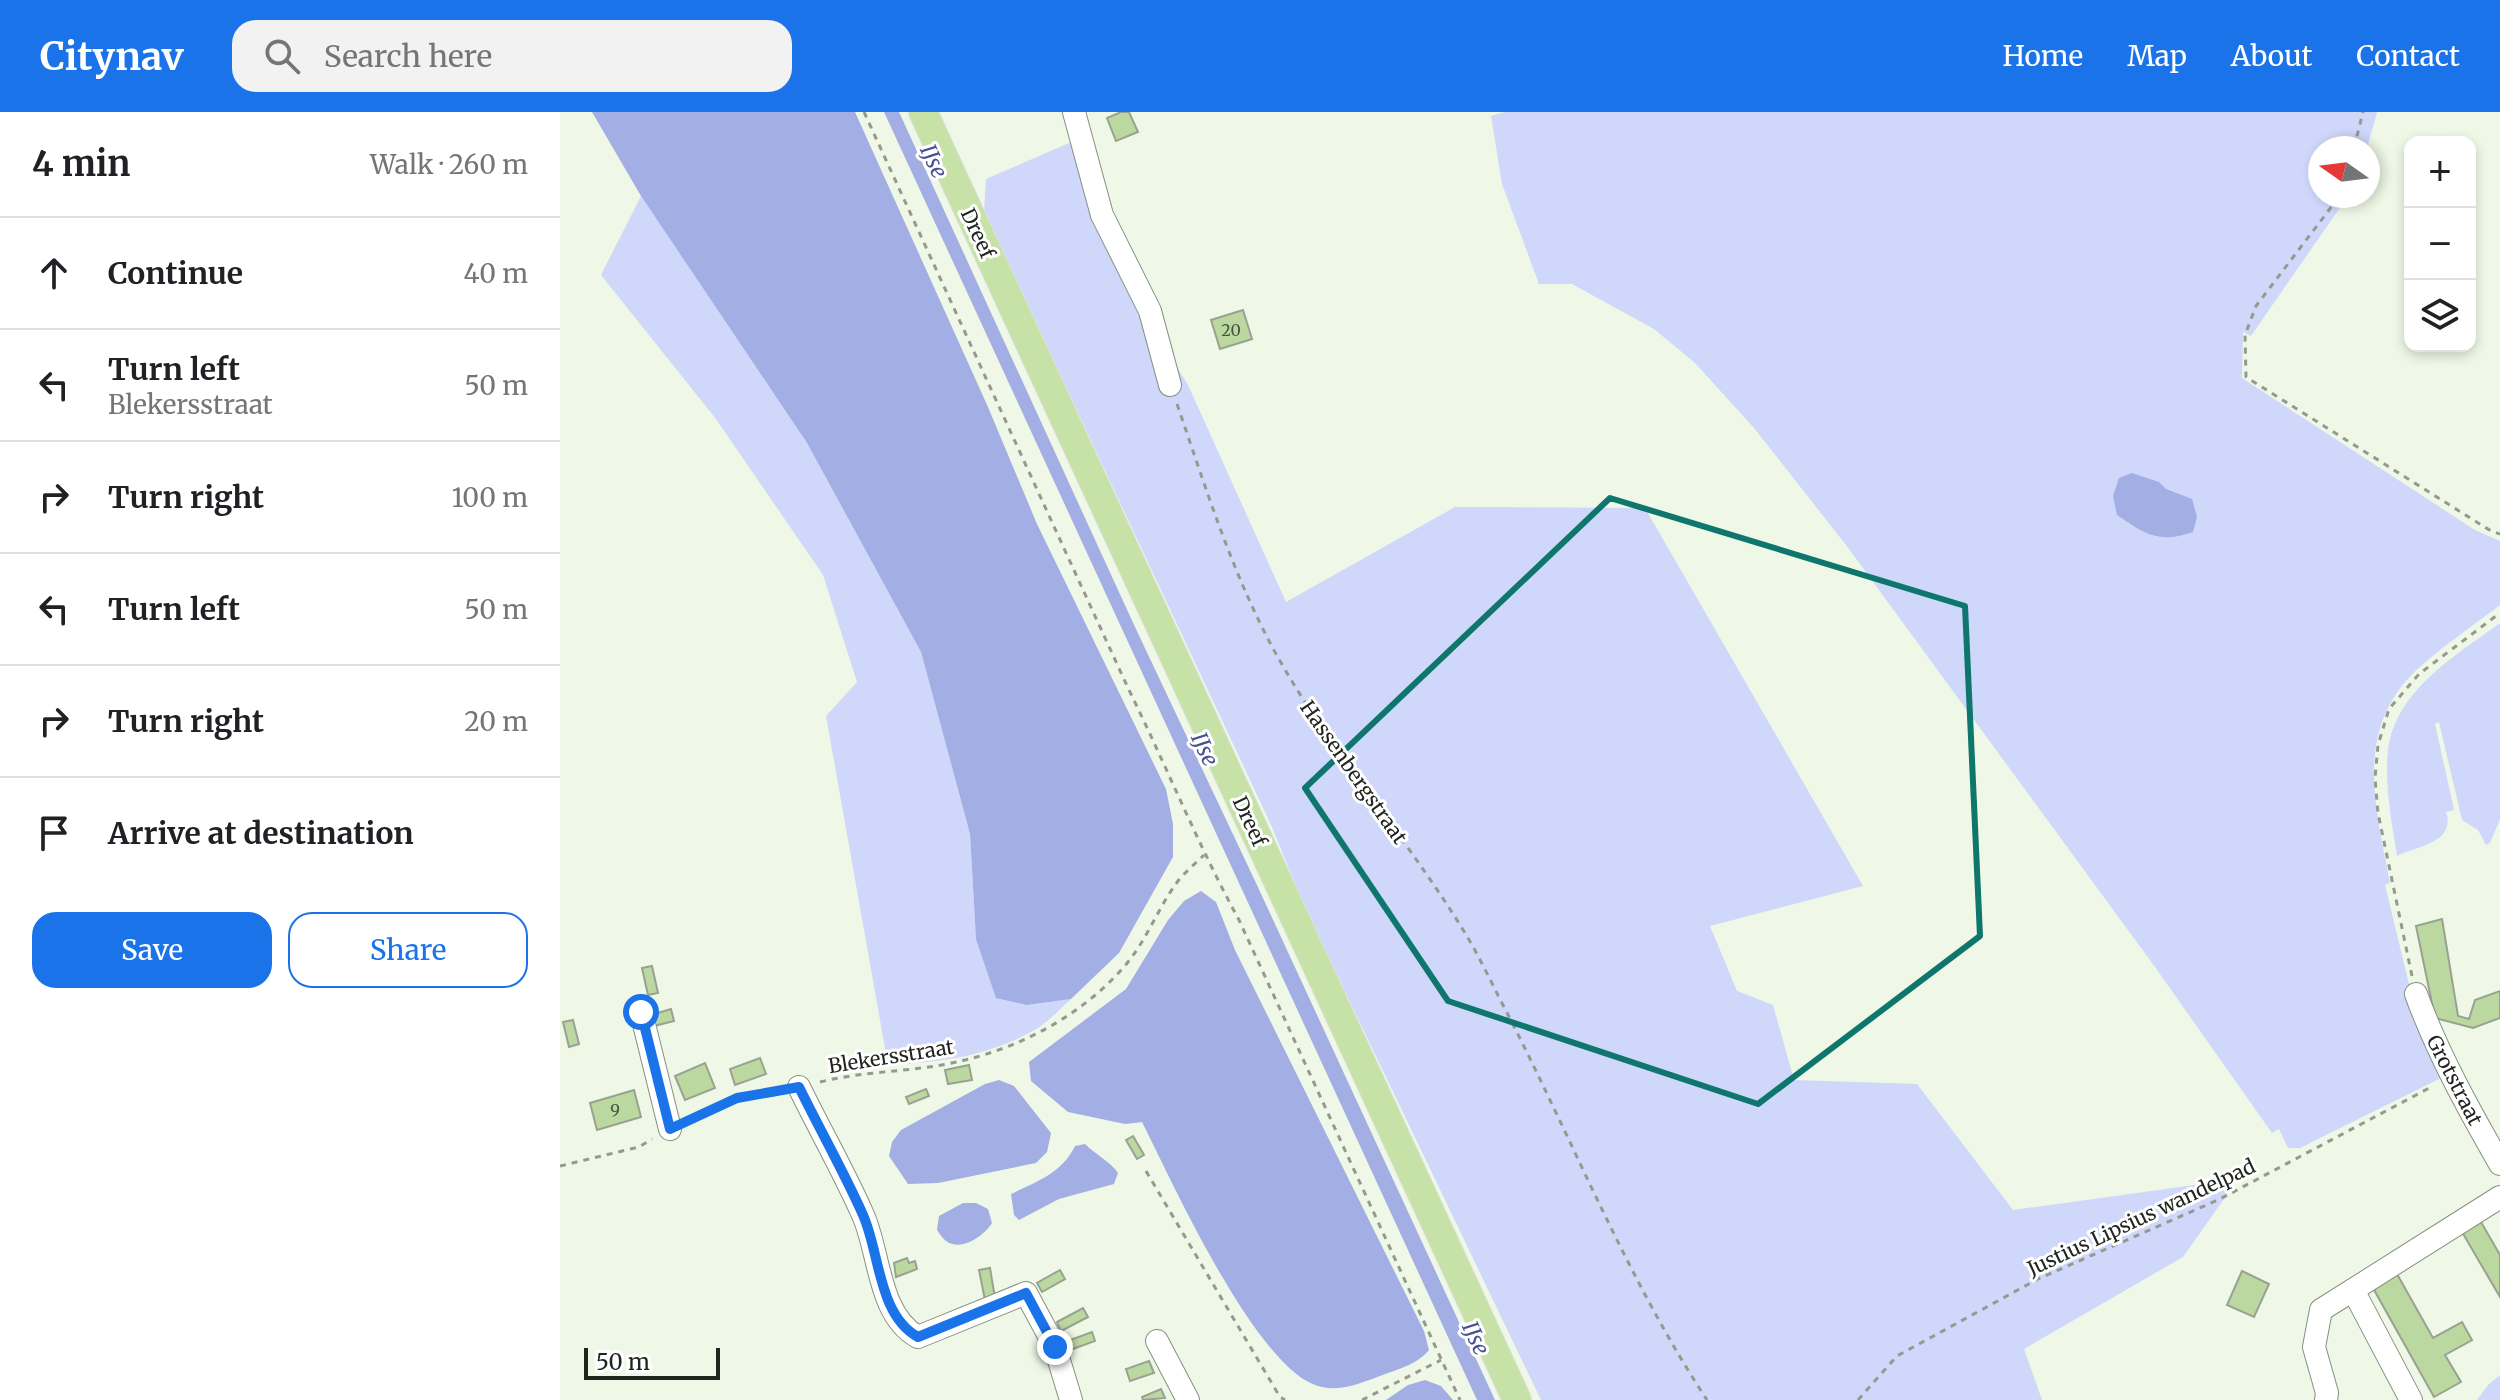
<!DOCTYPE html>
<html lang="en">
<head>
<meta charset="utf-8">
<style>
	body { margin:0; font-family:Merriweather,serif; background:#f2f2f2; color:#202124 }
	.controls { position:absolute; right:24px; top:24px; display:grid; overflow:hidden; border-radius:16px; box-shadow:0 4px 12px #0003 }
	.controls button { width:72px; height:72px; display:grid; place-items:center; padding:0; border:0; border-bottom:2px solid #e0e0e0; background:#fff; color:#202124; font:40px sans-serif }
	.compass { position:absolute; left:1748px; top:24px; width:72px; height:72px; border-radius:50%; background:#fff; box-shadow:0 4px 12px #0003; rotate:284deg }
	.scale { position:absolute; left:24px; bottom:20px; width:136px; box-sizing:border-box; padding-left:8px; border:4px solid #22251f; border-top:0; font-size:22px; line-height:28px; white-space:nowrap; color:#22251f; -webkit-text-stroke:6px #fff; paint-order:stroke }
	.stop { position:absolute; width:24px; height:24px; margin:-18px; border:6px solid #1a73e8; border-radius:50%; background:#fff }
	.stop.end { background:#1a73e8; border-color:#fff; box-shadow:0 2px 8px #0008 }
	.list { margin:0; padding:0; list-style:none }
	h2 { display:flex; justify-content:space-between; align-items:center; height:104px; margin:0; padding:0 32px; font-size:34px }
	h2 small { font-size:26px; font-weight:400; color:#757577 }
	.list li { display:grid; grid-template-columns:52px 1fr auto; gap:24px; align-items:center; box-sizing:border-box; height:112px; padding:0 32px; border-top:2px solid #e0e0e0 }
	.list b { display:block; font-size:30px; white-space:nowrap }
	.list p { margin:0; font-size:26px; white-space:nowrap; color:#757577 }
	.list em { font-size:26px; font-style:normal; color:#757577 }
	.actions { display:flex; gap:16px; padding:24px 32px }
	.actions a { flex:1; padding:18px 0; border:2px solid #1a73e8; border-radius:24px; text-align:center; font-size:28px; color:#1a73e8 }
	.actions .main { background:#1a73e8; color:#fff }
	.icon { flex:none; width:44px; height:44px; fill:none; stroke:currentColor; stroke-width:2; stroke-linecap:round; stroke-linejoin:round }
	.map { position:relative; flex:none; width:1940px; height:1288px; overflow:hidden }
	header { display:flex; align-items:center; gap:48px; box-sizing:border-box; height:112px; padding:0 40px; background:#1a73e8; color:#fff }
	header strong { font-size:38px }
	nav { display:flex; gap:44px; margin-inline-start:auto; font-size:28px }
	.search { width:560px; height:72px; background:#f2f2f2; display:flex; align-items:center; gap:20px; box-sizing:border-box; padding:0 28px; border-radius:24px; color:#757577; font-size:30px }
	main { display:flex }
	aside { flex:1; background:#fff }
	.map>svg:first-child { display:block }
</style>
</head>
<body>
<header>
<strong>Citynav</strong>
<div class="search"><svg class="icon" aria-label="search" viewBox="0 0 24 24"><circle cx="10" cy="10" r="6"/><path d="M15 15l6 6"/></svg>Search here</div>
<nav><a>Home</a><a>Map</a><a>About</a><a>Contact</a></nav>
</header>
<main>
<aside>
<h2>4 min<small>Walk · 260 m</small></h2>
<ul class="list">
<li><svg class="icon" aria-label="ahead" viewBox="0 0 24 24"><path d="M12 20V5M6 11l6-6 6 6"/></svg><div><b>Continue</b></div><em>40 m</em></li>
<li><svg class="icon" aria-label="left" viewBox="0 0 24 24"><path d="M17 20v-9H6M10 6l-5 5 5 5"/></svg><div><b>Turn left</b><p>Blekersstraat</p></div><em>50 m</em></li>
<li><svg class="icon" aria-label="right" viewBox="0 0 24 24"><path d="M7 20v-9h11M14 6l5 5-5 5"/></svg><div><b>Turn right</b></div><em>100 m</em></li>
<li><svg class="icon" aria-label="left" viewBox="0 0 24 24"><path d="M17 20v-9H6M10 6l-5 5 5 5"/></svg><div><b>Turn left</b></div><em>50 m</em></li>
<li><svg class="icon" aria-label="right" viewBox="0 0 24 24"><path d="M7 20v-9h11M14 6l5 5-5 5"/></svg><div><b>Turn right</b></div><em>20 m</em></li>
<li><svg class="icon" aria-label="arrive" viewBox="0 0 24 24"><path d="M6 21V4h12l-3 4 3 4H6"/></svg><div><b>Arrive at destination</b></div></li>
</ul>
<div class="actions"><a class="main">Save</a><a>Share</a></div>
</aside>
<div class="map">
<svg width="1940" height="1288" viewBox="0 0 1940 1288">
	<rect width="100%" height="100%" fill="#eff8e6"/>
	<g fill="#cfd7fa">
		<path d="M944,0h873l-10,36h-47v48h28l-97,140 -8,-4 -1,46 233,152 25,11v64c-26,20 -54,39 -78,60 -70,61 -47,139 -32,218l-5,2 32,132 26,60 -143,71h-12l-9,-19 -7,4 -117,-166 -309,-422 -92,-117 -59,-65 -41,-34 -82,-45h-33l-37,-100 -11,-68z"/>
		<polygon points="516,28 592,215 628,273 726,490 895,395 1085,396 1303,774 1150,814 1177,879 1213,893 1234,968 1357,972 1453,1098 1678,1067 1623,1145 1464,1237 1482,1288 981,1288 743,792 712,715 424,100 426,67"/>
		<path d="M81,84l166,247 114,209 49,182 6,105 51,66 44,-6c-10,9 -21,21 -33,29 -48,28 -95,34 -150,37l-62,-349 31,-34 -34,-107 -107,-156 -115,-144z"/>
		<path d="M1940,511v196l-10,24 -4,2 -8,-15 -16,-10 -23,-98 -4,2 19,86 -8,2c10,31 -29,34 -49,44 -5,-34 -13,-71 -9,-106 8,-60 67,-94 112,-127z"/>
		<polygon points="1940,1263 1940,1288 1917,1288 1928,1273"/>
	</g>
	<g fill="#a3aee4">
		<polygon points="32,0 295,0 428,295 477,412 606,677 613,712 613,745 559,841 511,887 467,893 436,886 416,827 410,722 361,540 247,331 81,84"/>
		<polygon points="324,0 339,0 575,515 696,771 935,1288 917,1288"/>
		<path d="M1572,361l27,9 7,7 26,10 5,18 -4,15c-35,12 -48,2 -76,-17l-4,-19 6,-18z"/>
		<path d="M641,779l15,11 19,48 189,381 5,19c-13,16 -35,20 -54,28 -17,6 -34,13 -53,9 -63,-11 -151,-208 -180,-265l-17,2 -57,-12 -37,-31 -2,-19 97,-73 42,-69 16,-19z"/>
		<polygon points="439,968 454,974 491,1021 487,1040 476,1051 378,1071 348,1072 329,1044 332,1030 341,1018 425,972"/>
		<path d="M525,1032c10,10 26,18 33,29l-4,11 -55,15 -40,21 -5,-5 -3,-21c25,-12 51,-21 64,-48z"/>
		<path d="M403,1091h13l12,6 4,14c-8,13 -31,29 -46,18 -4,-3 -6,-7 -9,-11l2,-14z"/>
		<polygon points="865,1268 881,1274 893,1288 826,1288 848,1273"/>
	</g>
	<g fill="#bcd8a1" stroke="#99a292" stroke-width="2">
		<polygon points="561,0 569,0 578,20 556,29 547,6"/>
		<polygon points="683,198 692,227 660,237 651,208"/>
		<polygon points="1882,807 1898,904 1909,907 1915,888 1940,879 1940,906 1913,916 1875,906 1856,814"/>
		<polygon points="92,854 98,881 88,883 82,856"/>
		<polygon points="111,897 114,909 94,914 91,903"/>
		<polygon points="13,908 19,932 9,935 3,910"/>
		<polygon points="200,946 206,962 175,973 170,957"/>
		<polygon points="145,951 155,976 125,988 115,964"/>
		<polygon points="409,953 412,968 388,972 385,958"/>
		<polygon points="366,977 369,984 349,992 346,985"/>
		<polygon points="74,978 81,1005 37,1018 30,991"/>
		<polygon points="573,1024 584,1043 577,1047 566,1028"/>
		<polygon points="1921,1110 1940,1143 1940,1185 1902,1120"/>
		<polygon points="347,1146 349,1151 355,1149 357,1157 336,1165 334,1151"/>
		<polygon points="430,1156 435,1186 425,1188 419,1158"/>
		<polygon points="500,1158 505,1167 482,1180 477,1171"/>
		<polygon points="1682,1159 1709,1172 1694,1205 1667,1193"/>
		<polygon points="1837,1162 1873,1226 1902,1210 1912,1228 1885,1243 1901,1270 1874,1285 1813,1176"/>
		<polygon points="523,1196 528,1205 501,1219 497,1210"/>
		<polygon points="532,1220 535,1229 513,1237 510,1228"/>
		<polygon points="589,1249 594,1261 570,1269 566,1257"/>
		<polygon points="601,1277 605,1286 583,1288 582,1285"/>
	</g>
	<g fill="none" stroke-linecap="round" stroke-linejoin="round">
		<defs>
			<g id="minor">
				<polyline points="514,0 542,103 590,199 610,273"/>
				<path d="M1856,882c22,60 52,114 84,170"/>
				<polyline points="81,900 110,1017"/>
				<path d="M239,975c21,43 45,85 64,128 17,38 15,100 55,122l108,-44 29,54 16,53"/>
				<polyline points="1793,1178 1851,1288"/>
				<polyline points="597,1229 628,1288"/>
				<polyline points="1766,1288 1767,1281 1754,1235 1761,1198 1940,1085"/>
			</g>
			<polyline id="major" points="363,0 957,1288"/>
		</defs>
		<use href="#minor" stroke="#879080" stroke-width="24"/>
		<use href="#major" stroke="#e0e0e0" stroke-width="30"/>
		<g stroke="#949a8e" stroke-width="3" stroke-dasharray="6 6" stroke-linecap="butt">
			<path d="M304,0l264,576c38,77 70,157 111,232l221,480"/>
			<polyline points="1794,36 1803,0"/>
			<polyline points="1776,84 1772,94 1696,194 1685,223 1686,265 1931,419 1940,422"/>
			<path d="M617,292c32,93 61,189 113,274 54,90 124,170 178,260 13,22 24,46 36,69 68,131 122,270 203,393"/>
			<polyline points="1852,864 1818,701 1815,666 1818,633 1829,597 1859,562 1940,501"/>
			<path d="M260,970c36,-9 73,-10 109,-15 72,-10 144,-43 193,-98 24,-26 35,-60 56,-88 7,-9 17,-17 26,-26"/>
			<polyline points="127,1009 177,986 221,978"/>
			<polyline points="0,1054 79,1035 92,1027"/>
			<polyline points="586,1059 720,1285 725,1288"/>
			<polyline points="802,1288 881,1248"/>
			<polyline points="1298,1288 1337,1244 1478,1167 1660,1087 1873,974"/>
		</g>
		<use href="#minor" stroke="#fff" stroke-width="22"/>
		<use href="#major" stroke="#c6e2a7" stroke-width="28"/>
	</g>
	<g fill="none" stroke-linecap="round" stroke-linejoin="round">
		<path stroke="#1a73e8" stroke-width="10" d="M81,900l29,117 67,-31 62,-11c21,43 45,85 64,128 17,38 15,100 55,122l108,-44 29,54"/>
	</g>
	<path fill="none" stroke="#0f766e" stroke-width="6" stroke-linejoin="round" d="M1050,386l355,108 15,330 -222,168 -310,-103 -143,-213z"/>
	<g text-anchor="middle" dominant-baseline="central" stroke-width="6" stroke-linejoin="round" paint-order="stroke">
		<g font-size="16" fill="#485240">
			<text x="671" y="218">20</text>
			<text x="55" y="998">9</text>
		</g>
		<g font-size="20" fill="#22251f" stroke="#fff">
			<text transform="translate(418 121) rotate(65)">Dreef</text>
			<text transform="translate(794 660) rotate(55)">Hassenbergstraat</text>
			<text transform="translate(690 709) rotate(65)">Dreef</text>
			<text transform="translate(331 944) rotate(-9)">Blekersstraat</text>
			<text transform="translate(1895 968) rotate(63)">Grotstraat</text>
			<text transform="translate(1581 1105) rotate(-25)">Justius Lipsius wandelpad</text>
		</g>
		<g font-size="22" font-style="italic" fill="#475092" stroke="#fff">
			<text transform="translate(374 49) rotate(65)">IJse</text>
			<text transform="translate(645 637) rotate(65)">IJse</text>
			<text transform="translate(916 1226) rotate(65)">IJse</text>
		</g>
	</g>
</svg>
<div class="controls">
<button>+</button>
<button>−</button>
<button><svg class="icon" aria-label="layers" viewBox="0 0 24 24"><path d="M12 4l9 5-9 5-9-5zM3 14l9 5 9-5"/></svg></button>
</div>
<svg class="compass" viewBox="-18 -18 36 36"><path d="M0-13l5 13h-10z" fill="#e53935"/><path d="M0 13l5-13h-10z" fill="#757577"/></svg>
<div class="scale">50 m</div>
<div class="stop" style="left:81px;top:900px"></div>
<div class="stop end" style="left:495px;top:1235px"></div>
</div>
</main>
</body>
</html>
